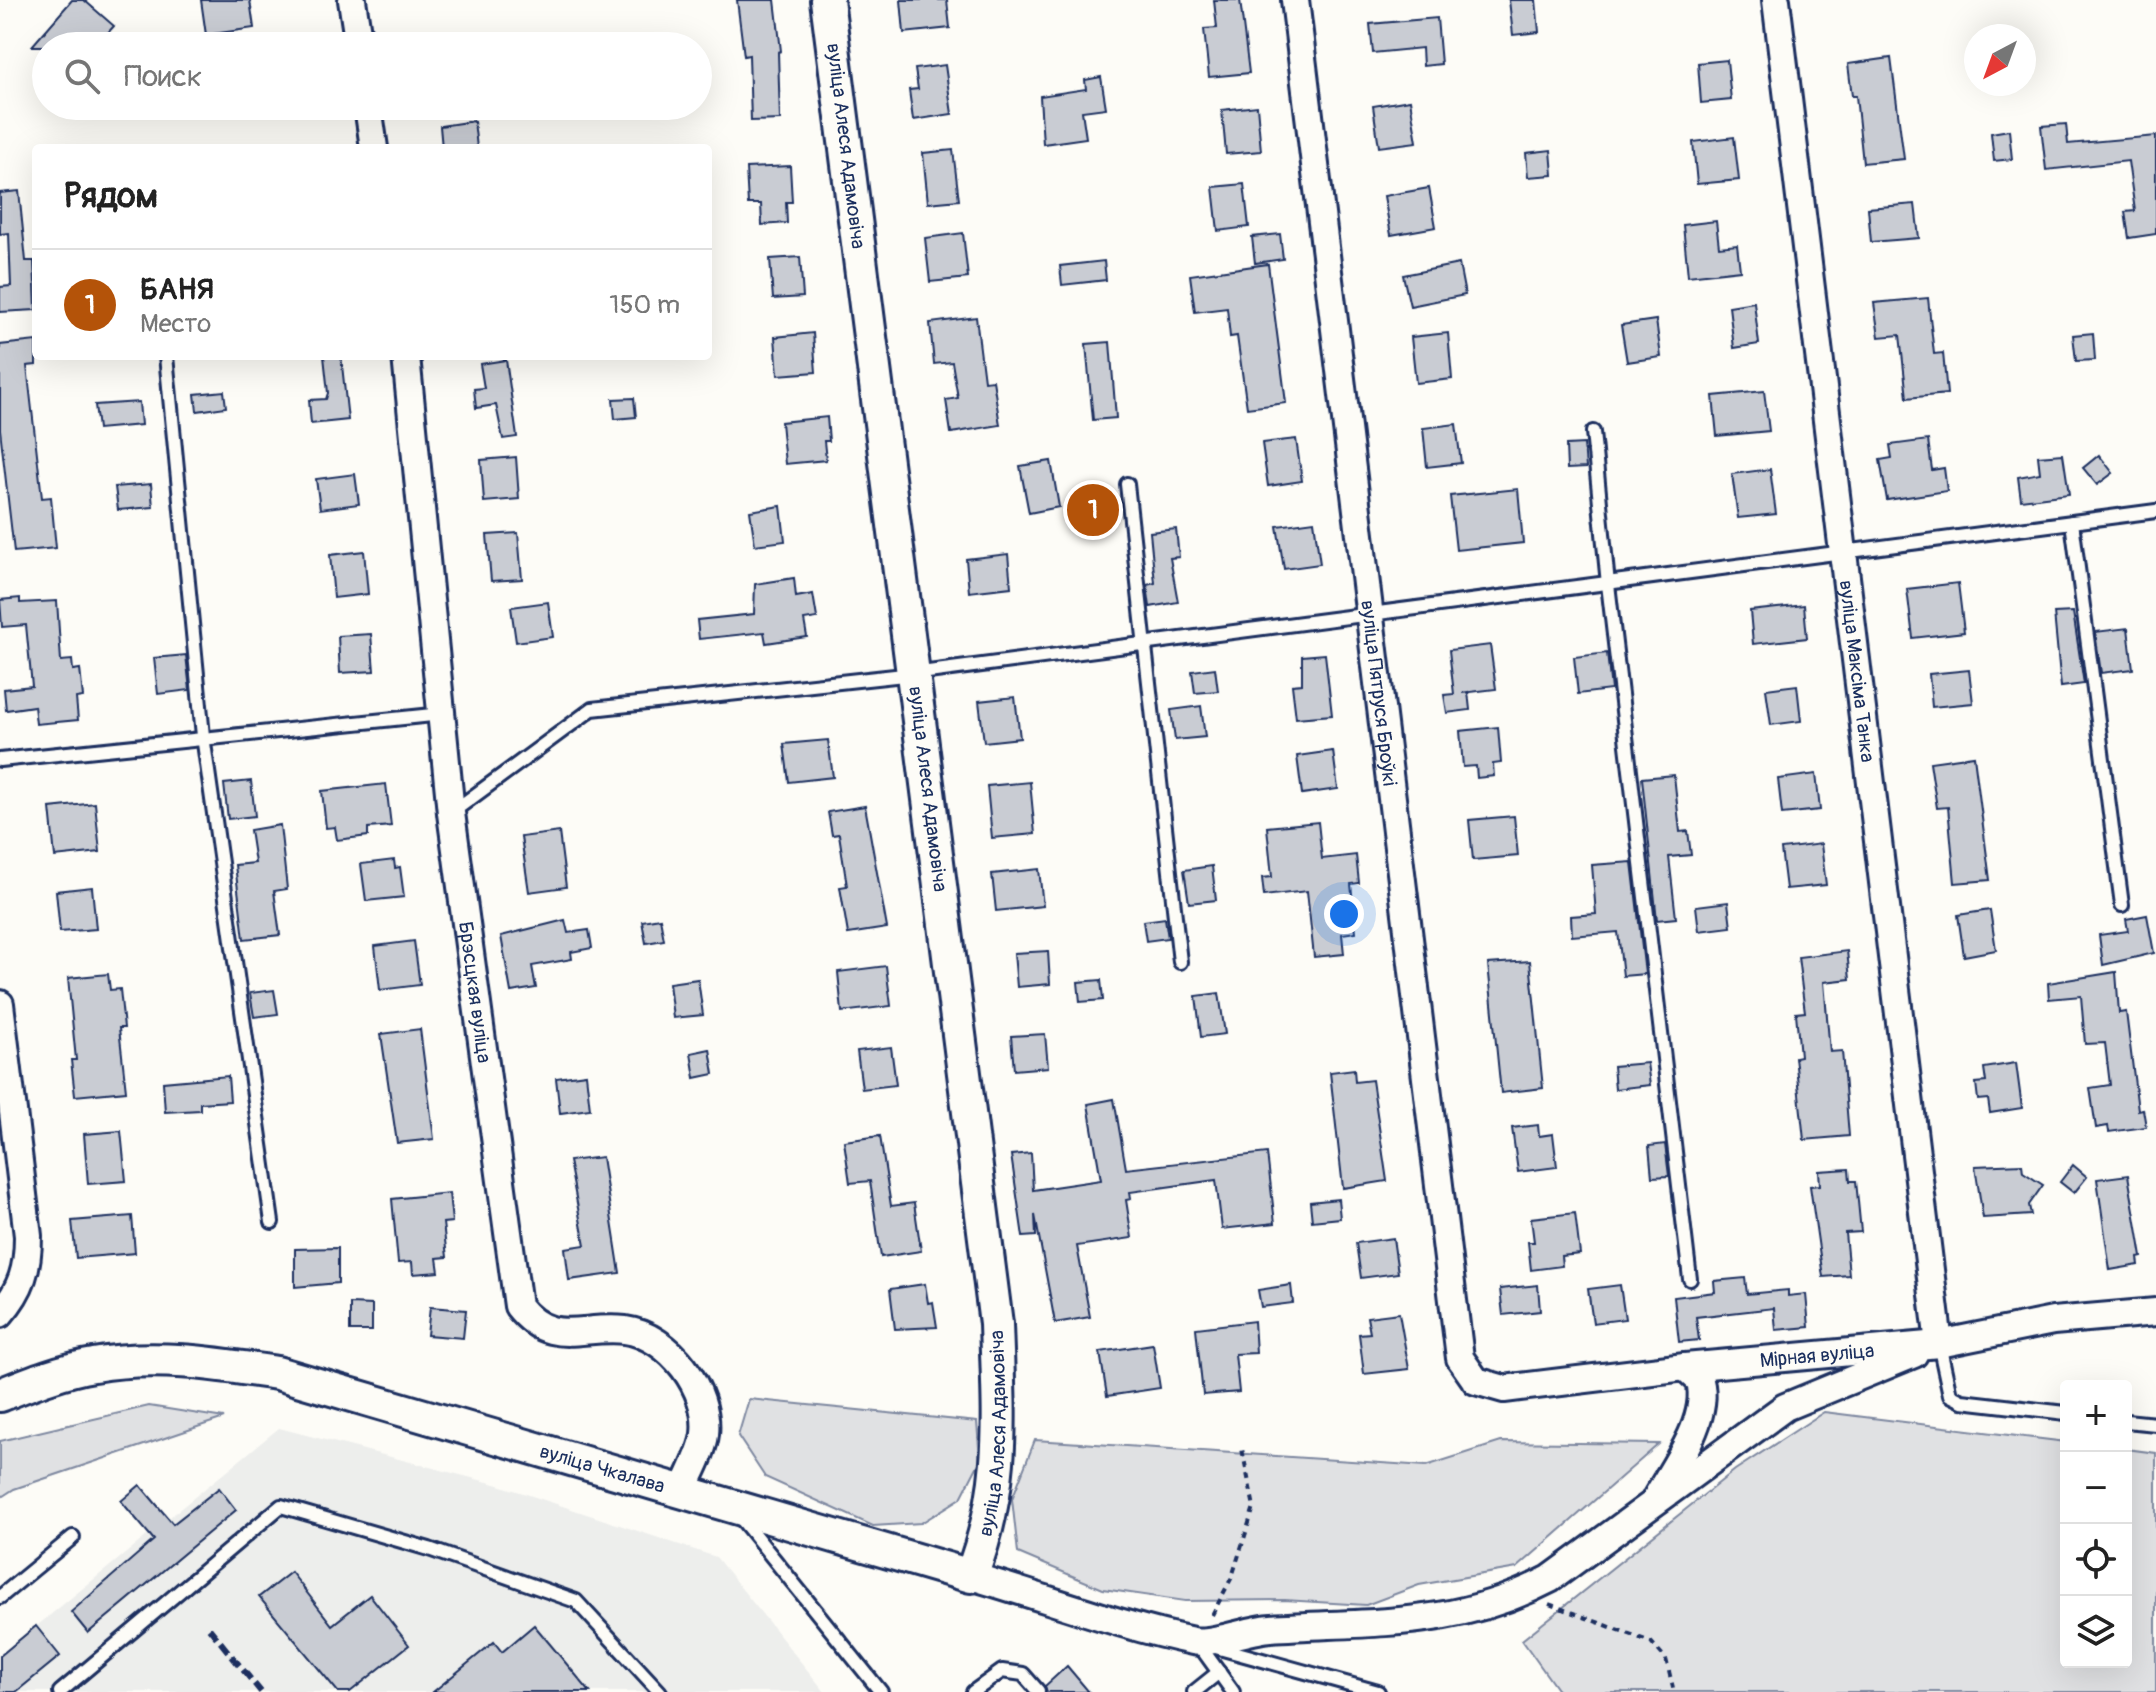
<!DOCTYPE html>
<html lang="ru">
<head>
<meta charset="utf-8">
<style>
	body { margin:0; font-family:Pangolin,sans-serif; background:#f6f6f6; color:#222 }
	.controls { position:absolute; right:24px; bottom:24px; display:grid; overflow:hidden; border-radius:8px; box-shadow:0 8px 32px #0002 }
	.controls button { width:72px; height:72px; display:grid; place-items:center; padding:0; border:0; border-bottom:2px solid #e0e0e0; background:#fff; color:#222; font:40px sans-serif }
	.compass { position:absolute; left:1964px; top:24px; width:72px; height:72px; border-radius:50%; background:#fff; box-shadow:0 8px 32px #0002; rotate:221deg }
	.you { position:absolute; left:1344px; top:914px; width:28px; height:28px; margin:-20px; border:6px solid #fff; border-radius:50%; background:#1a73e8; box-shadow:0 0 0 12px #1a73e833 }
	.badge { display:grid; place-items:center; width:52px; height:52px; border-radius:50%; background:#b45309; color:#fff; font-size:26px; font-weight:700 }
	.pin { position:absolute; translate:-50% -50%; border:4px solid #fff; box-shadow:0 2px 8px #0006 }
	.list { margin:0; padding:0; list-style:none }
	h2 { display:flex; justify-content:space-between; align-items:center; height:104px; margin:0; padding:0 32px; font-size:34px }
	h2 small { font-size:26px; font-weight:400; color:#767676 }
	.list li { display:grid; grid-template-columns:52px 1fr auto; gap:24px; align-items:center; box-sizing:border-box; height:112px; padding:0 32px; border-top:2px solid #e0e0e0 }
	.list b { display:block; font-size:30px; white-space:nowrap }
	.list p { margin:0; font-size:26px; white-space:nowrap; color:#767676 }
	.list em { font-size:26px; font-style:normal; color:#767676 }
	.icon { flex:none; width:44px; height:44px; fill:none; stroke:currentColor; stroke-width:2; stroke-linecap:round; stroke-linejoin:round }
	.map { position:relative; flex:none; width:2156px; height:1692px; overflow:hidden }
	.search { position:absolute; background:#fff; box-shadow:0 8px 32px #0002; left:32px; top:32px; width:680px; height:88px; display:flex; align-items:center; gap:20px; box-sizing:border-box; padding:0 28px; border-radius:44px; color:#767676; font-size:30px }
	.panel { position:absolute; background:#fff; box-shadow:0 8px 32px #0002; left:32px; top:144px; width:680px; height:216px; border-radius:8px }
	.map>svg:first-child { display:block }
</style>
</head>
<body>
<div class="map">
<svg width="2156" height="1692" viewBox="0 0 2156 1692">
	<rect width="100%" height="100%" fill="#fdfcf7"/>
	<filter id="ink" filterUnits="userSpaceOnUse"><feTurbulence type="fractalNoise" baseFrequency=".0125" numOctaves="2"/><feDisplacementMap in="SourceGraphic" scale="16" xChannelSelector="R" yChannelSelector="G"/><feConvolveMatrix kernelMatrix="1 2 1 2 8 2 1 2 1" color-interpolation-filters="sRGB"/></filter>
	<g filter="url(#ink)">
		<polygon fill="#edeeec" points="279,1428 499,1485 716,1557 825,1692 0,1692 0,1656"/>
		<g fill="#e0e1e3" stroke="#7e88a0" stroke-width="2">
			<polygon points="749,1399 977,1422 980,1461 961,1498 921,1523 873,1526 765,1477 738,1436"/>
			<polygon points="149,1406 224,1418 14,1489 0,1498 0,1441"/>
			<polygon points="1824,1412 2066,1442 2066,1662 2126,1662 2126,1449 2156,1453 2156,1692 1559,1692 1522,1640 1735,1470"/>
			<polygon points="1035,1440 1426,1466 1501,1442 1659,1444 1517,1568 1419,1585 1366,1605 1284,1600 1185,1601 1103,1589 1018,1553 1012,1499"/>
		</g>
		<g fill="#c9ccd3" stroke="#1b2f5e" stroke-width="2">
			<polygon points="72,0 84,0 114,26 96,46 32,46"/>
			<polygon points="201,0 250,0 254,28 206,35"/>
			<polygon points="737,0 775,0 781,51 778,52 780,120 751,121 749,55 744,56"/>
			<polygon points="901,0 947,0 950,28 904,33"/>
			<polygon points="1214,0 1240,0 1249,73 1209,77 1204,29 1217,28"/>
			<polygon points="1509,0 1536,0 1539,32 1513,35"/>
			<polygon points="1437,18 1441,64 1423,66 1422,48 1373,53 1370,24"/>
			<polygon points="1891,58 1904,159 1863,163 1856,96 1852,96 1848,64"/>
			<polygon points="1727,60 1731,100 1701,103 1698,63"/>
			<polygon points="945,65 952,114 913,120 909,90 918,89 915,69"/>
			<polygon points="1101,77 1106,108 1082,111 1086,138 1043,144 1040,96 1086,89 1085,80"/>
			<polygon points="1410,100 1417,142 1379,147 1373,106"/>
			<polygon points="1257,106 1261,151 1226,154 1222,110"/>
			<polygon points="474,121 477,148 442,148 440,126"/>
			<polygon points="2066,124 2068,144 2156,136 2156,234 2129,238 2125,212 2135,211 2128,161 2046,170 2041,126"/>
			<polygon points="2009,130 2012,159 1994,161 1991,133"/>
			<polygon points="1734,137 1739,180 1697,184 1693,142"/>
			<polygon points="953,150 959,200 928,203 923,153"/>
			<polygon points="1551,150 1553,175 1528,177 1526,153"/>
			<polygon points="790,166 792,202 786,202 787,223 762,225 761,204 748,204 746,168"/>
			<polygon points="1244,184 1249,227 1218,231 1213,187"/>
			<polygon points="1429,188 1436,227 1391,235 1384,196"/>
			<polygon points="19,191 26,261 34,261 36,310 0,312 0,287 11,286 9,233 0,234 0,193"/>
			<polygon points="1915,204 1919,238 1871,242 1868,208"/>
			<polygon points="1716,221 1719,247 1737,245 1740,270 1688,276 1683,225"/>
			<polygon points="963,233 968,278 930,282 925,238"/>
			<polygon points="1280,234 1283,259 1255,263 1252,237"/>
			<polygon points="800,257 803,297 773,299 770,259"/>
			<polygon points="1104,261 1106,280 1062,285 1060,266"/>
			<polygon points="1268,264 1286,403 1247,408 1237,336 1230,337 1227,308 1195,312 1190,275"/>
			<polygon points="1459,264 1465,295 1410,306 1403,275"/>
			<polygon points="1928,298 1934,354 1943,353 1947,394 1907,398 1900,335 1879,337 1874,303"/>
			<polygon points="1754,302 1759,344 1734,348 1729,306"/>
			<polygon points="976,317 984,381 993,380 1000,425 951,433 946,400 958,398 952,362 934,364 930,323"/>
			<polygon points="1656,320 1661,357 1627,362 1621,325"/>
			<polygon points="813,333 816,372 778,375 775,337"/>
			<polygon points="1448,333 1452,379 1416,383 1411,337"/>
			<polygon points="2093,333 2095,360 2076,361 2073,335"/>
			<polygon points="36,341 36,365 27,366 42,498 51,497 56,548 14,552 0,429 0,345"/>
			<polygon points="1110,342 1116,418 1093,420 1086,344"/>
			<polygon points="324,356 341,356 348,420 311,424 309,400 326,399 328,393"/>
			<polygon points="506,360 517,437 503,439 496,405 476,408 474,389 484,388 480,364"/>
			<polygon points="224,391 226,407 197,411 195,394"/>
			<polygon points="1764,391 1769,431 1717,436 1713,396"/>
			<polygon points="634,398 636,417 615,419 613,399"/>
			<polygon points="139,402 141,425 98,429 95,405"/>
			<polygon points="827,417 829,441 824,441 826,460 785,464 781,422"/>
			<polygon points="1456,424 1461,463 1427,467 1423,428"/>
			<polygon points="1296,439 1302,481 1268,486 1262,443"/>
			<polygon points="1928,440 1932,470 1944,468 1947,491 1887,500 1880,460 1892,458 1890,445"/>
			<polygon points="1584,444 1586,468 1567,469 1566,445"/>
			<polygon points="2063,454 2069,494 2021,500 2018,477 2040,473 2038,456"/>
			<polygon points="2099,455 2113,473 2097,485 2083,468"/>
			<polygon points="516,457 519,499 484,502 481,460"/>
			<polygon points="1051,461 1059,507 1029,513 1020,466"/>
			<polygon points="1770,469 1776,514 1738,518 1732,474"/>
			<polygon points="355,474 359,504 320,509 316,479"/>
			<polygon points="151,484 153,507 118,510 115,487"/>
			<polygon points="1518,489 1523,543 1456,550 1450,496"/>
			<polygon points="1113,496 1115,521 1074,525 1072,500"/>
			<polygon points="781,506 785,541 755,545 750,511"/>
			<polygon points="1314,521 1320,564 1284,569 1277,526"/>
			<polygon points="1176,529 1179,557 1170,558 1178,602 1150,607 1147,585 1155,583 1150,532"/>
			<polygon points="518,533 522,579 491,581 487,535"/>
			<polygon points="364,551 368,594 334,598 330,555"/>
			<polygon points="1008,554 1011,587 969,592 966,559"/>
			<polygon points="794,578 796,597 813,594 817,618 804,620 807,637 766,643 764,632 699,639 697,620 754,614 755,584"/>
			<polygon points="1958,583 1964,632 1913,638 1907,589"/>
			<polygon points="20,598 20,603 57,601 61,661 72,660 73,670 80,669 83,697 76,698 78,720 36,724 34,706 6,710 4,689 32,686 26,625 2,627 0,600"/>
			<polygon points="548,602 553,637 516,642 511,607"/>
			<polygon points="1804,605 1807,638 1753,644 1750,611"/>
			<polygon points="2073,612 2084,684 2061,687 2054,613"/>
			<polygon points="2128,628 2133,669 2101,673 2095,632"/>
			<polygon points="371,634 374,671 340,673 338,636"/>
			<polygon points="1490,645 1496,689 1462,693 1468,692 1470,710 1447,713 1444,695 1454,694 1449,650"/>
			<polygon points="1607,653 1611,690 1578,694 1574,657"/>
			<polygon points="1325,654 1332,715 1296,718 1292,685 1302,684 1302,656"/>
			<polygon points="186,655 190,690 158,694 154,658"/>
			<polygon points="1215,668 1218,691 1195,693 1192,671"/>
			<polygon points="1969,670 1973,703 1932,707 1929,674"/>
			<polygon points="1797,685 1801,721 1771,725 1766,689"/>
			<polygon points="1015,697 1020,738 984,742 979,701"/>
			<polygon points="1201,706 1205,737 1175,740 1171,710"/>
			<polygon points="1498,727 1501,763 1493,764 1494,776 1477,778 1476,766 1463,767 1460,731"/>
			<polygon points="828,740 833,777 789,782 784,744"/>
			<polygon points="1333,751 1338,789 1302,794 1297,756"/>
			<polygon points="1974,756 1990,880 1955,883 1948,807 1937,808 1930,762"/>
			<polygon points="1816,774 1820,810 1782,814 1778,779"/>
			<polygon points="1674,775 1680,832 1688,831 1691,855 1669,857 1676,918 1657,920 1642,778"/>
			<polygon points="251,781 255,816 228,819 224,784"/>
			<polygon points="1030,782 1035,834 992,838 987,786"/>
			<polygon points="386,784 391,826 368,828 368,836 337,840 335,827 326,828 322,791"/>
			<polygon points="95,803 100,852 55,857 50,808"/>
			<polygon points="865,806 887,928 848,934 840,887 847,886 839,834 832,835 828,812"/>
			<polygon points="1514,816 1518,856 1473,860 1469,820"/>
			<polygon points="1318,822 1322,859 1356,855 1359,883 1351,884 1356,932 1342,934 1344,954 1314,957 1307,891 1264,896 1262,878 1272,877 1267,827"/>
			<polygon points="280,825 287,889 274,891 280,935 244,939 235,865 255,863 250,830"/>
			<polygon points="559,832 566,887 529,892 521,837"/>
			<polygon points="1821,844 1826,885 1786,889 1781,849"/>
			<polygon points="394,860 395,868 400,867 404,897 366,901 361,864"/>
			<polygon points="1632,862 1645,974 1623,976 1618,932 1572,936 1571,916 1596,914 1592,865"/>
			<polygon points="1212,866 1216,900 1189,903 1184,870"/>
			<polygon points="1039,869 1043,906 996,911 992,874"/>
			<polygon points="92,887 96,929 60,932 56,891"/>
			<polygon points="1728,902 1731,927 1699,931 1696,906"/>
			<polygon points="1990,910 1996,950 1964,956 1958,915"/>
			<polygon points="2147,915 2154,953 2103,965 2099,935 2128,931 2126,919"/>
			<polygon points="660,918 664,940 646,943 642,921"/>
			<polygon points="1165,918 1168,938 1146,941 1143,921"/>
			<polygon points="565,920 568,933 589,930 592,948 571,952 572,959 532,966 536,988 511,992 501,936"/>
			<polygon points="414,941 420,985 380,990 375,946"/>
			<polygon points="1048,951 1050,984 1017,987 1014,953"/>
			<polygon points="1847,951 1850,979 1824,982 1830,1052 1842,1051 1849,1136 1804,1140 1795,1057 1800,1056 1796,1013 1805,1012 1798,957"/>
			<polygon points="1530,961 1543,1088 1501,1093 1488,964"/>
			<polygon points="886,966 891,1006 842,1012 838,972"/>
			<polygon points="2116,972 2119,1013 2126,1012 2138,1110 2143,1109 2146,1127 2109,1132 2108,1126 2096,1128 2090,1088 2110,1085 2105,1043 2085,1044 2081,996 2049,999 2048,983"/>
			<polygon points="108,974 110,990 120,989 124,1028 119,1028 126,1091 75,1096 71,1060 76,1060 68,978"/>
			<polygon points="698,979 703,1015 673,1018 669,983"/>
			<polygon points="1101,980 1103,1000 1080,1002 1078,982"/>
			<polygon points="274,990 278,1014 254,1017 250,993"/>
			<polygon points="1219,993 1225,1034 1201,1037 1196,996"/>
			<polygon points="420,1029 434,1139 397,1143 381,1034"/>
			<polygon points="1045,1034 1048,1067 1014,1070 1011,1036"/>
			<polygon points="891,1047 896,1085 862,1089 857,1051"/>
			<polygon points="710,1049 714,1074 695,1078 691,1053"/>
			<polygon points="1647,1063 1650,1085 1615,1089 1613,1066"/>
			<polygon points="2016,1063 2022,1108 1990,1113 1988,1099 1978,1100 1976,1083 1986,1082 1984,1068"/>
			<polygon points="1354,1069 1355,1082 1372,1080 1387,1181 1343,1188 1330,1072"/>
			<polygon points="586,1074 590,1109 560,1113 556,1078"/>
			<polygon points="228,1076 230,1101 200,1103 200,1110 165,1112 163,1082"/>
			<polygon points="1114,1099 1126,1169 1267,1153 1275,1223 1222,1229 1216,1180 1130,1192 1131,1199 1126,1200 1132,1238 1077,1246 1090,1317 1055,1323 1035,1215 1036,1236 1023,1237 1011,1155 1031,1153 1033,1190 1101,1180 1088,1104"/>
			<polygon points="1538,1125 1539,1136 1553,1134 1557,1167 1518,1172 1512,1128"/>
			<polygon points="121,1131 126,1181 88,1184 84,1134"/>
			<polygon points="880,1136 891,1206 914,1203 921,1251 881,1257 870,1181 850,1183 844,1141"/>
			<polygon points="1665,1144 1669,1176 1652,1177 1649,1146"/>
			<polygon points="602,1157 620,1273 569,1280 565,1248 585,1245 569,1161"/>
			<polygon points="2022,1164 2023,1172 2043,1185 2029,1205 2031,1215 1983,1218 1975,1166"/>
			<polygon points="2073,1165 2087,1177 2074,1193 2060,1182"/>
			<polygon points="1849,1169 1850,1181 1856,1181 1861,1232 1845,1233 1849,1275 1823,1277 1810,1186 1820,1185 1819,1171"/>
			<polygon points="2128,1175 2142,1257 2138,1258 2139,1265 2110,1270 2097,1179"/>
			<polygon points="449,1193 452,1222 443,1223 447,1257 437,1258 439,1272 413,1274 412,1262 398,1263 392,1199"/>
			<polygon points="1338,1199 1340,1218 1312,1221 1310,1202"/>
			<polygon points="1575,1213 1580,1254 1561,1256 1562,1266 1531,1270 1528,1242 1534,1242 1531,1218"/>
			<polygon points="132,1216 135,1253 76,1258 72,1221"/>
			<polygon points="1393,1238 1398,1273 1361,1278 1356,1243"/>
			<polygon points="338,1248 338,1283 295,1287 295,1249"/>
			<polygon points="1745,1278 1747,1294 1788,1290 1788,1296 1806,1294 1809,1327 1776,1330 1774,1308 1696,1317 1699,1340 1679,1342 1674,1297 1715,1292 1714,1281"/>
			<polygon points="925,1284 928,1303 933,1302 937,1327 895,1329 890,1289"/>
			<polygon points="1291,1285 1293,1303 1261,1307 1258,1290"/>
			<polygon points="1538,1285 1540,1311 1503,1315 1500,1289"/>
			<polygon points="1620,1285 1625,1319 1593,1323 1588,1289"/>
			<polygon points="350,1304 372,1305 372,1331 350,1331"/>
			<polygon points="430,1307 466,1310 463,1338 427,1335"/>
			<polygon points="1399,1313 1409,1369 1364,1374 1359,1334 1370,1333 1367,1317"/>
			<polygon points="1254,1321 1256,1353 1235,1354 1239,1392 1203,1395 1196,1328"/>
			<polygon points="1153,1344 1160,1388 1107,1396 1100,1352"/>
			<polygon points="140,1485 173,1524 219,1488 236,1510 88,1633 71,1612 154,1540 121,1501"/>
			<polygon points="291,1572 332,1625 370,1595 409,1645 350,1692 338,1692 259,1597"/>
			<polygon points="534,1625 590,1692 433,1692 494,1642 502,1652"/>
			<polygon points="36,1626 60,1656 16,1692 0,1692 0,1656"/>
			<polygon points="1067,1666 1089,1692 1047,1692 1045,1686"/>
		</g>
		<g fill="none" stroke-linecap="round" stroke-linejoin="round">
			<defs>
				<g id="service">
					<polyline points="166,356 203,736 272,1222"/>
					<polyline points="1593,432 1608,584 1690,1279"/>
					<polyline points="1127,484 1180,962"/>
					<polyline points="2072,522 2122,905"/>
					<polyline points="0,760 442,714"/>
					<polyline points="451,813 592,709 913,674 2156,511"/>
					<polyline points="1939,1344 1950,1395 1962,1401 2066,1413"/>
					<polyline points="2126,1421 2156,1424"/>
					<polyline points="740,1517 881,1692"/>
					<polyline points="0,1597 73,1537"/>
					<polyline points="1197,1642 1233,1692"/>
					<polyline points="1212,1646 1378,1692"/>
					<polyline points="60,1692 281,1506 429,1549 576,1601 660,1692"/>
					<polyline points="973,1692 1002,1671 1023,1674 1038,1691"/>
					<polyline points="1194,1692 1219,1672"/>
				</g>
				<g id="minor">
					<polyline points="352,0 359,46"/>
					<path id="s1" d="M1295,0l165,1358 16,23 28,8 181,-22 254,-23 114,-23 103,-9"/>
					<path id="s2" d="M1776,0l163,1344"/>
					<polyline points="368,106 374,148"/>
					<path id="s3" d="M406,356l45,457 67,493c33,42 62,19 107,24 45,6 85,60 80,104 -2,18 -15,40 -22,57"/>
					<path d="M0,1004l28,232c0,32 -6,53 -28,78"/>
					<path d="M1656,1498c18,-32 54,-79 44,-117l-15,-14"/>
					<path d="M971,1576c73,21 149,50 222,65 18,4 57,-12 78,-13 102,-7 183,1 279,-49l235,-172 129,-53"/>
				</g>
				<g id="tertiary">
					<path id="s4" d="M0,1395c30,-12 62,-25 94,-30 60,-11 123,-1 183,8l694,203c35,-91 28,-158 25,-252l-169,-1324"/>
				</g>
			</defs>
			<use href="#service" stroke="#1b2f5e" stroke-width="18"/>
			<use href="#minor" stroke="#1b2f5e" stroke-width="32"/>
			<use href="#tertiary" stroke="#1b2f5e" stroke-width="38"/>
			<g stroke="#1b2f5e" stroke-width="4" stroke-dasharray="6 6" stroke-linecap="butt">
				<polyline points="1549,1604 1651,1642 1666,1659 1674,1692"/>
				<polyline points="1212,1615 1232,1577 1254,1507 1242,1449"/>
			</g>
			<use href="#service" stroke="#fdfcf7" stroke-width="12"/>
			<use href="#minor" stroke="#fdfcf7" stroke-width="26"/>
			<use href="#tertiary" stroke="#fdfcf7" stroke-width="32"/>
			<polyline stroke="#1b2f5e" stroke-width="6" stroke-dasharray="12 6" stroke-linecap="butt" points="209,1628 261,1692"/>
		</g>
	</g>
	<g text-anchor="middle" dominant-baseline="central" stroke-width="6" stroke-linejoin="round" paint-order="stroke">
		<g font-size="20" fill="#1b2f5e" stroke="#fdfcf7">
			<text transform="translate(846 146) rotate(83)">вуліца Алеся Адамовіча</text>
			<text stroke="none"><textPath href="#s2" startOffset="676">вуліца Максіма Танка</textPath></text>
			<text stroke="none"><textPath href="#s1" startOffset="698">вуліца Пятруся Броўкі</textPath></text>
			<text transform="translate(928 789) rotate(83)">вуліца Алеся Адамовіча</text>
			<text stroke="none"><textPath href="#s3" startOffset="640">Брэсцкая вуліца</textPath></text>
			<text stroke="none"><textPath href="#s1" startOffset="1740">Мірная вуліца</textPath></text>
			<text stroke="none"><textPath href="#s4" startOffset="1152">вуліца Алеся Адамовіча</textPath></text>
			<text stroke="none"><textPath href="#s4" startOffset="622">вуліца Чкалава</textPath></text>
		</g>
	</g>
</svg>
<div class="controls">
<button>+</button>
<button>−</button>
<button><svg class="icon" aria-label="locate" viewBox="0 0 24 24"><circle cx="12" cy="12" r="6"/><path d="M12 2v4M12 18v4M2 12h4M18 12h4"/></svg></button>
<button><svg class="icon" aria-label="layers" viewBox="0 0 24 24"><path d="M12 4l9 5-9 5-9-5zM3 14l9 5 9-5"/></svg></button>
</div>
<svg class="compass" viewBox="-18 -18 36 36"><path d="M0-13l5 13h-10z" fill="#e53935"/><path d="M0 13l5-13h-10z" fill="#767676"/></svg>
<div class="you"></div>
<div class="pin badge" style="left:1093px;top:510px">1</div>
<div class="search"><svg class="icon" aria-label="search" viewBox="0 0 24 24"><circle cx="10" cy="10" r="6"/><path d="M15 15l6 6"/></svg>Поиск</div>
<section class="panel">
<h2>Рядом<small></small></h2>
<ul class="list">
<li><span class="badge">1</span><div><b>БАНЯ</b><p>Место</p></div><em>150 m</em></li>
</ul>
</section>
</div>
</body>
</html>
